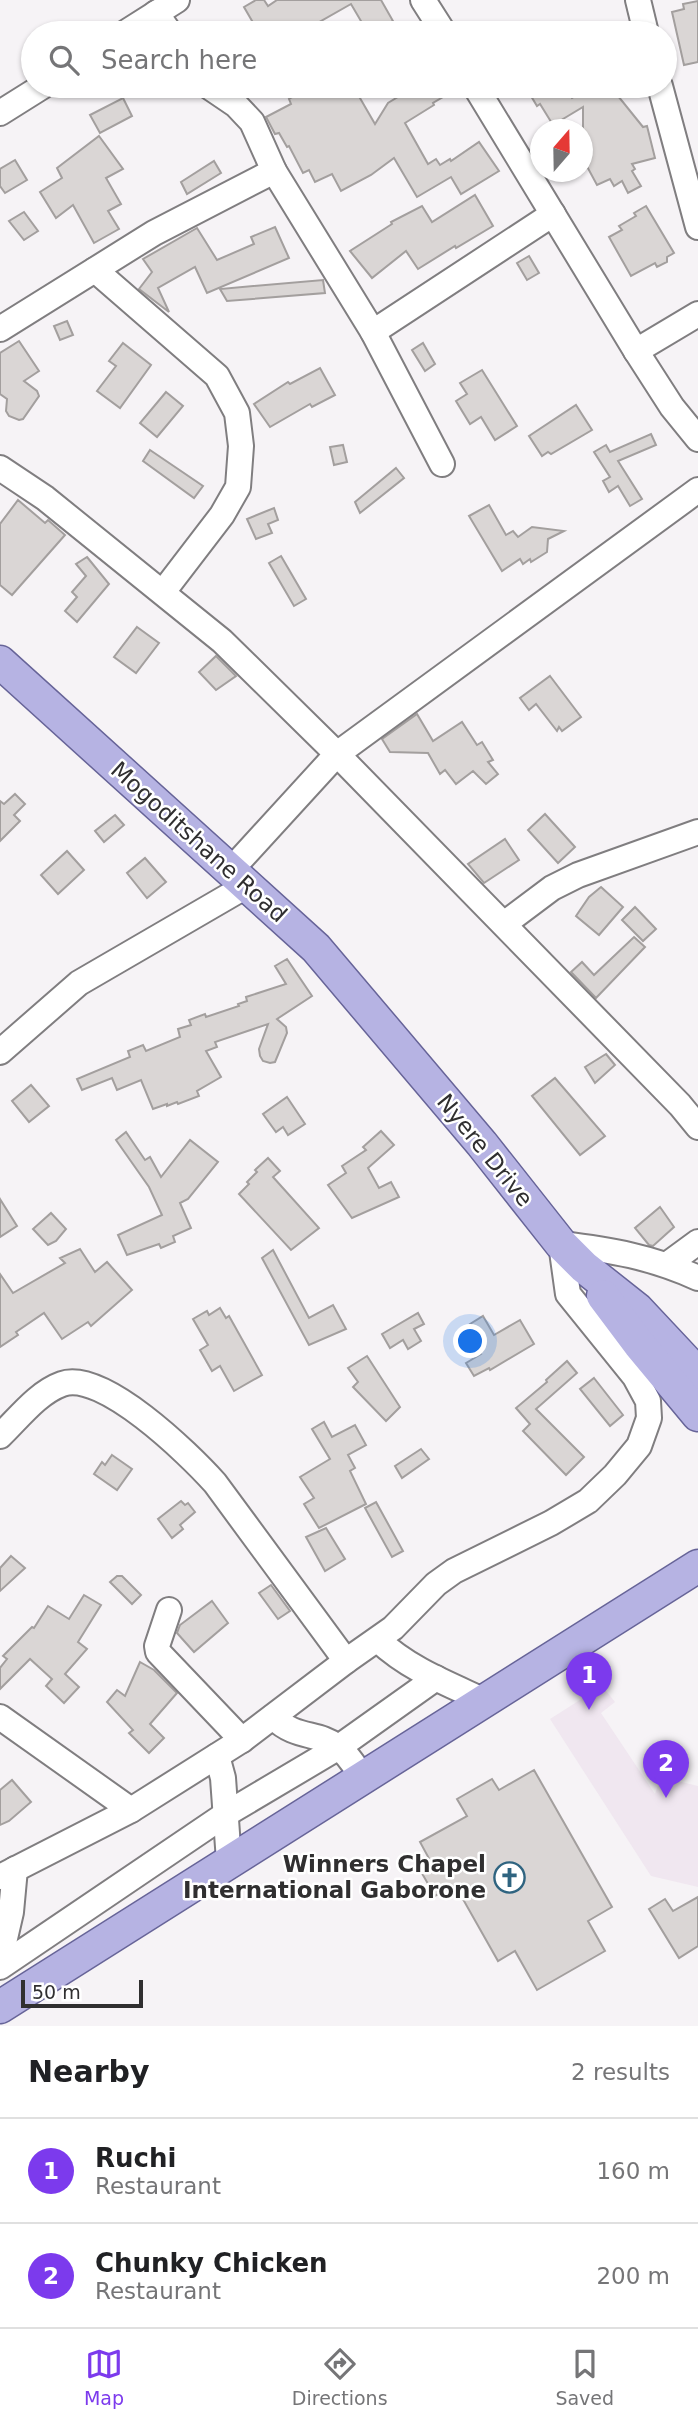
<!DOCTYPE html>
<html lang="en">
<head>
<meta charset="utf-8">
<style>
	body { margin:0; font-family:"DejaVu Sans",sans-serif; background:#f6f6f6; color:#202124 }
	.compass { position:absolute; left:530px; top:119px; width:63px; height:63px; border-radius:50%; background:#fff; box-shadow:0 2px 5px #0004; rotate:20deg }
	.scale { position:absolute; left:21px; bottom:18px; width:122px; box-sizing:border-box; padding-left:7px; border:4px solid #302f30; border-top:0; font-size:19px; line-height:24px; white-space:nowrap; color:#302f30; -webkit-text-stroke:5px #fff; paint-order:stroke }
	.you { position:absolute; left:471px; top:1342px; width:24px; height:24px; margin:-18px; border:5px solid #fff; border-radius:50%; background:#1a73e8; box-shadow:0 0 0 10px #1a73e833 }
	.badge { display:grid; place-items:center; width:46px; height:46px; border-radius:50%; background:#7c3aed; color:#fff; font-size:23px; font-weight:700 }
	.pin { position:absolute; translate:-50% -58px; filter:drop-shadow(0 2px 4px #0008) }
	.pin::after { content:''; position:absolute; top:37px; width:24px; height:21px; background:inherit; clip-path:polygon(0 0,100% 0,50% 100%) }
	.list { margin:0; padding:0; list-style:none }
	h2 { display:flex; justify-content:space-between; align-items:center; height:91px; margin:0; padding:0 28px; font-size:30px }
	h2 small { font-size:23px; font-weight:400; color:#757577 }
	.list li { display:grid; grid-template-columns:46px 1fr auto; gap:21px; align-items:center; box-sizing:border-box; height:105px; padding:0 28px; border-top:2px solid #e0e0e0 }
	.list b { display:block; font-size:26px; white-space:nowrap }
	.list p { margin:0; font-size:23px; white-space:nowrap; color:#757577 }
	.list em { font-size:23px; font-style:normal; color:#757577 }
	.icon { flex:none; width:38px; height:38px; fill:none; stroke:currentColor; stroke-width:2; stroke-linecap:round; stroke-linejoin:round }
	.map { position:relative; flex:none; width:698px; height:2026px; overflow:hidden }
	.search { position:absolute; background:#fff; box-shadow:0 2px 5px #0004; left:21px; right:21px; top:21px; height:77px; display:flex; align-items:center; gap:18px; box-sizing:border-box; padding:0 24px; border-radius:38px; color:#757577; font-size:26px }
	.sheet { height:301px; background:#fff }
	nav { display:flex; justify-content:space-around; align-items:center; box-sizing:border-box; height:98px; border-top:2px solid #e0e0e0; background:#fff; font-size:19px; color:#757577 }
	nav a { display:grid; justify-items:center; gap:4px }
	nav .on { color:#7c3aed }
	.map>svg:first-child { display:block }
</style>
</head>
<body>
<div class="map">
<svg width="698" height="2026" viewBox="0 0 698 2026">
	<rect width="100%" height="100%" fill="#f6f3f6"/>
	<polygon fill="#f0e7f0" points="602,1686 615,1702 601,1713 655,1794 661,1777 698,1786 698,1887 651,1876 550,1719"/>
	<g fill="#dad6d5" stroke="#a39f9e" stroke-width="2">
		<polygon points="256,0 264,0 268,6 277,0 381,0 393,21 391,22 397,33 368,33 351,4 316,24 321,33 259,33 244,7"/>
		<polygon points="698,1 698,62 684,65 672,12 684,9 683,4"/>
		<polygon points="311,86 353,86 375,124 388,103 416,86 435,86 443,97 433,103 434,105 405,123 428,164 436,159 440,165 450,159 451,161 479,142 499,171 461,194 451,177 417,197 394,158 371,175 341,191 332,174 315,182 309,170 303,173 289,146 287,147 279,133 275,134 266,117 291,104 289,99"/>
		<polygon points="525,86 564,86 572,98 592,86 610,86 643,127 647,126 655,158 632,164 635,169 632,171 641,186 628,193 622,181 614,186 610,179 597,185 583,159 583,107 553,125 540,104 537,106"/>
		<polygon points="123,98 132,116 100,133 90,115"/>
		<polygon points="99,136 123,169 106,178 121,204 108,211 119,229 94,243 73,205 56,218 40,192 62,178 57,168"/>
		<polygon points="15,160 27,180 5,193 0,186 0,169"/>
		<polygon points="214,161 221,173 187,194 181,182"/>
		<polygon points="475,195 493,226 456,248 455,246 418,269 406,251 372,278 350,251 392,224 391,222 422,206 432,222"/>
		<polygon points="646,206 674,253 667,257 667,262 657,267 655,263 631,276 609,237 622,230 619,226 636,216 634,213"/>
		<polygon points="24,212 38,231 24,240 9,221"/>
		<polygon points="275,227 289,258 207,293 195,267 158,288 169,312 139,289 152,272 143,259 197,228 217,260 254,244 251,237"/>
		<polygon points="529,256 539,273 527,280 517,263"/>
		<polygon points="323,280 325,293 227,301 220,289"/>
		<polygon points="67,321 73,335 60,340 54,326"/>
		<polygon points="19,341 39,371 24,381 37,391 39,396 23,419 19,420 9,416 6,411 7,399 0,394 0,353"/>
		<polygon points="123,343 151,365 120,408 97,391 116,366 109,361"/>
		<polygon points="423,343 435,364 425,371 412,350"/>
		<polygon points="320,368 335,395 312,407 310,404 270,427 254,404 288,382 290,384"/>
		<polygon points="482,370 517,426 495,440 481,417 470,424 456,401 467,394 460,383"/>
		<polygon points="166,392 183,406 157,437 140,423"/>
		<polygon points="576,405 592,430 551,454 548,452 542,456 529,436"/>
		<polygon points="651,434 656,445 618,461 642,499 630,506 618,486 609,492 603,481 610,477 594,452 606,445 610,452"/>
		<polygon points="343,445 347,462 334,465 330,447"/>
		<polygon points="150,450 203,486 194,498 143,461"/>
		<polygon points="396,468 404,478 360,513 355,502"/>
		<polygon points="18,500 45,523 48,520 65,535 12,595 0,585 0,524"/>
		<polygon points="489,505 506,535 513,531 518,537 532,527 564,531 548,539 547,552 531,562 530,559 523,564 520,559 502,571 469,516"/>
		<polygon points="274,508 278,520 268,524 272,533 256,539 247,519"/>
		<polygon points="281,556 306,599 294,606 269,563"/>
		<polygon points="87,557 109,584 77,622 65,611 77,597 72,592 86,576 76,564"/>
		<polygon points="137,627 159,643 136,673 114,657"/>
		<polygon points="216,656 236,676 216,690 199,672"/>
		<polygon points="550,676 581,717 562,731 559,727 557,731 536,704 529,710 520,698"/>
		<polygon points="417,714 433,741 462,722 477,745 482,742 493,760 488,762 498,774 486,784 473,771 456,784 445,770 440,774 428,753 390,752 382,739"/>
		<polygon points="15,794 25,804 14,815 20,821 0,841 0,801 4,804"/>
		<polygon points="545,814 575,847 558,863 528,830"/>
		<polygon points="115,815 124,825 104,842 95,831"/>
		<polygon points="505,839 519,860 484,883 468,864"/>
		<polygon points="67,851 84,870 58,894 41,875"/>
		<polygon points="145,858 166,882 147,898 127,873"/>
		<polygon points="601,887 623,907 599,935 576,916 589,897"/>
		<polygon points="635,907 656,929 643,941 622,920"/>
		<polygon points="634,937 645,947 596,998 571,972 582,962 594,975"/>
		<polygon points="287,959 312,996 277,1019 286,1027 287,1033 275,1062 270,1063 263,1061 260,1056 259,1049 268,1024 215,1042 217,1047 206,1051 221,1077 197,1091 199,1096 178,1104 177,1102 167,1106 167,1104 153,1109 141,1080 117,1090 112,1078 82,1090 77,1079 130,1057 128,1051 143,1045 146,1051 180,1037 178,1029 191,1025 189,1020 205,1014 206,1017 239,1006 238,1004 247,1001 246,997 286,984 275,966"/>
		<polygon points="606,1054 615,1065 595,1083 585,1067"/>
		<polygon points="555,1078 605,1136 580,1155 532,1096"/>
		<polygon points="31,1085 49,1106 29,1122 12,1101"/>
		<polygon points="287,1097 305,1124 288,1135 283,1127 276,1132 263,1114"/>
		<polygon points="381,1131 394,1145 368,1168 379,1188 391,1182 399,1197 352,1218 328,1185 346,1173 342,1166 366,1150 363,1147"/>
		<polygon points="126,1132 145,1160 150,1157 161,1177 190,1140 218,1162 188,1199 180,1203 191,1228 173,1236 175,1242 161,1248 159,1244 127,1255 118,1235 162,1215 149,1187 116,1140"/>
		<polygon points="268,1158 280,1171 273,1177 319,1228 291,1250 239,1194 249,1184 247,1182 257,1172 255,1170"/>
		<polygon points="0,1199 17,1226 0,1237"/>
		<polygon points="660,1207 674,1227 653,1246 649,1245 635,1228"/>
		<polygon points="51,1213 66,1229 56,1241 48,1245 33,1229"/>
		<polygon points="80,1249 95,1272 107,1262 132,1290 91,1326 88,1322 62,1339 44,1313 16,1332 18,1335 0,1347 0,1274 13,1293 65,1263 60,1258"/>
		<polygon points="273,1250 309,1318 333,1305 346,1329 309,1345 262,1258"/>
		<polygon points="220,1308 226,1318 229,1316 262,1375 234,1391 220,1366 212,1371 200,1350 208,1345 193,1319 207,1311 209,1315"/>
		<polygon points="418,1313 424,1324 414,1329 421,1341 408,1349 403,1340 390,1348 382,1334"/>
		<polygon points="483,1316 494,1335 520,1320 534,1344 490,1370 489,1368 474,1376 466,1363 481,1354 478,1349 483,1346 470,1324"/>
		<polygon points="367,1356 400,1407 386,1421 353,1387 358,1382 348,1368"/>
		<polygon points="567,1361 577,1373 536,1409 584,1457 566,1475 523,1431 530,1424 516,1408 547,1382 546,1380"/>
		<polygon points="594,1378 623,1415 610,1426 580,1389"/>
		<polygon points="324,1422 332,1437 355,1425 366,1445 348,1455 355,1468 350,1471 366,1504 319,1528 304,1504 314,1498 300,1477 330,1459 312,1429"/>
		<polygon points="421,1449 429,1459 402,1478 395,1466"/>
		<polygon points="112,1455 132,1469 117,1490 94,1474 102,1462 105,1465"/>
		<polygon points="181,1501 185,1505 188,1503 195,1512 180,1525 183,1529 172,1538 158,1519"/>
		<polygon points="376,1502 403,1551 392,1557 365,1508"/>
		<polygon points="326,1528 345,1559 325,1571 306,1537"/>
		<polygon points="11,1556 25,1568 0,1591 0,1568"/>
		<polygon points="117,1576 122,1576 141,1595 132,1604 110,1582"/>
		<polygon points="271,1585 290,1611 278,1619 259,1593"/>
		<polygon points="84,1595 101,1605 78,1642 87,1649 65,1674 79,1687 64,1703 46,1686 52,1679 30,1659 0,1689 0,1668 7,1659 3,1656 32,1627 34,1628 48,1606 69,1619"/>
		<polygon points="212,1601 228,1623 194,1652 177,1633 180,1625"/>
		<polygon points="140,1662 154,1670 177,1693 150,1724 164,1738 149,1753 129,1733 133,1730 107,1702 117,1690 125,1696"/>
		<polygon points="534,1770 612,1907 588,1921 605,1951 537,1990 515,1951 498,1961 455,1885 435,1896 420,1870 432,1864 420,1842 467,1816 457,1799 492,1779 499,1790"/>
		<polygon points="12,1780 31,1802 9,1821 0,1825 0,1790"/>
		<polygon points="698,1897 698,1946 679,1958 649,1909 665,1899 673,1911"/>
	</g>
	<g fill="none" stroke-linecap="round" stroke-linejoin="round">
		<defs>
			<g id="minor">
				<polyline points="423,0 444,33"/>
				<polyline points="638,0 646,33"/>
				<polyline points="156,13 170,33"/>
				<polyline points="125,33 177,0"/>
				<polyline points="208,86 236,105 252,122 274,171 373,332 442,464"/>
				<polyline points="475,86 636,351 672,407 698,439"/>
				<polyline points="660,86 698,227"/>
				<polyline points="0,113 43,86"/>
				<polyline points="95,270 217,376 237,413 241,446 238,487 222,515 163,592"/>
				<polyline points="0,329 154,233 274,171"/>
				<polyline points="373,332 553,214"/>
				<polyline points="636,351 698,314"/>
				<polyline points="0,468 45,498 222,641 337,754 680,1105 698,1127"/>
				<polyline points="230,871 337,754 698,490"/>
				<polyline points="504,924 552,888 578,875 698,832"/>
				<polyline points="0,1052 79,983 246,886"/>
				<polyline points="668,1264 698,1242"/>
				<path d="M0,1436c18,-17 37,-43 62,-52 40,-15 127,70 153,99l131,178"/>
				<polyline points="169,1610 157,1646 158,1652 242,1740"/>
				<path d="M378,1640c31,29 68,43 107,61"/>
				<polyline points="0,1717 131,1810"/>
				<path d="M273,1717c24,23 44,14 65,30 10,7 18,21 25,31"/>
				<polyline points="217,1756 223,1778 229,1861"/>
				<path d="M0,1877l131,-67 111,-70 104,-79 47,-33 43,-44 18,-13 97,-48 37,-22 27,-26 24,-29 10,-28 -1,-17 -13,-24 -67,-83 -7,-50c50,6 91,13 137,34"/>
				<polyline points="0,1960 11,1912 15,1869"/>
				<polyline points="0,1967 226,1814 339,1747 436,1678"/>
			</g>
			<g id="major">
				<polyline points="0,662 316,948 482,1144 561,1244 584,1267 637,1309 698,1374"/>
				<polyline points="603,1296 639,1344 698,1415"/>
				<polyline points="0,2007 698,1566"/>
			</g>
		</defs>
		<use href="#minor" stroke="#807e80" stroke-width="28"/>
		<use href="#major" stroke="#676498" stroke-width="35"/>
		<use href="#minor" stroke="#fff" stroke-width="24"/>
		<use href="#major" stroke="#b6b3e3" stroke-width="32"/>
	</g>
	<defs>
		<symbol id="church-ring" viewBox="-11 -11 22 22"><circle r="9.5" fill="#fff" stroke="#2f6480" stroke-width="1.5"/><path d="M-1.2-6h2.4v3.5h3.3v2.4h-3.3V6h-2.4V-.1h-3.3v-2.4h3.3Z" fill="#2f6480"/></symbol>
	</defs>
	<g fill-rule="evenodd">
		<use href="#church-ring" x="492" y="1860" width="35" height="35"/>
	</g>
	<g text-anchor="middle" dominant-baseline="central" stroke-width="5" stroke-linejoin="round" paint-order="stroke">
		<g font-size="23" fill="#302f30" stroke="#fff">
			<text transform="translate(199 842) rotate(42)">Mogoditshane Road</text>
			<text transform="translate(485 1150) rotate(51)">Nyere Drive</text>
		</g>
		<g font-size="23" font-weight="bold" fill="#302f30" stroke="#fff" text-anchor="end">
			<text x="486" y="1864">Winners Chapel<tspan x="486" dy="26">International Gaborone</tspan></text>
		</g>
	</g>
</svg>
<svg class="compass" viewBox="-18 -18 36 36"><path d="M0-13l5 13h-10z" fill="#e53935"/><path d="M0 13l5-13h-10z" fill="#757577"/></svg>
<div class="scale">50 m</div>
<div class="you"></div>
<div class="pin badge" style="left:589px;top:1710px">1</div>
<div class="pin badge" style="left:666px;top:1798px">2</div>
<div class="search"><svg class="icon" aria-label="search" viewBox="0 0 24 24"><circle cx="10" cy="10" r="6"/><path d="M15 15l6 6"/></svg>Search here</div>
</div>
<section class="sheet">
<h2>Nearby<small>2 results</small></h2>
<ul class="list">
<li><span class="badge">1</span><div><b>Ruchi</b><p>Restaurant</p></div><em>160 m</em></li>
<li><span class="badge">2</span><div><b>Chunky Chicken</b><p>Restaurant</p></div><em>200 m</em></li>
</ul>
</section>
<nav>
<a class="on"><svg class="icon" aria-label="map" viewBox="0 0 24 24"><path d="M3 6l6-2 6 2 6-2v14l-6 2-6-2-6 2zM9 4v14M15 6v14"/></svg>Map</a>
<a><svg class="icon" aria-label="directions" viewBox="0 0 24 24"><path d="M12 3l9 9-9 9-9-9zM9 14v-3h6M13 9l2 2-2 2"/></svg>Directions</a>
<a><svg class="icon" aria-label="saved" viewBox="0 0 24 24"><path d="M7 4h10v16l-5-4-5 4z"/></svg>Saved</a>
</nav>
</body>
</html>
